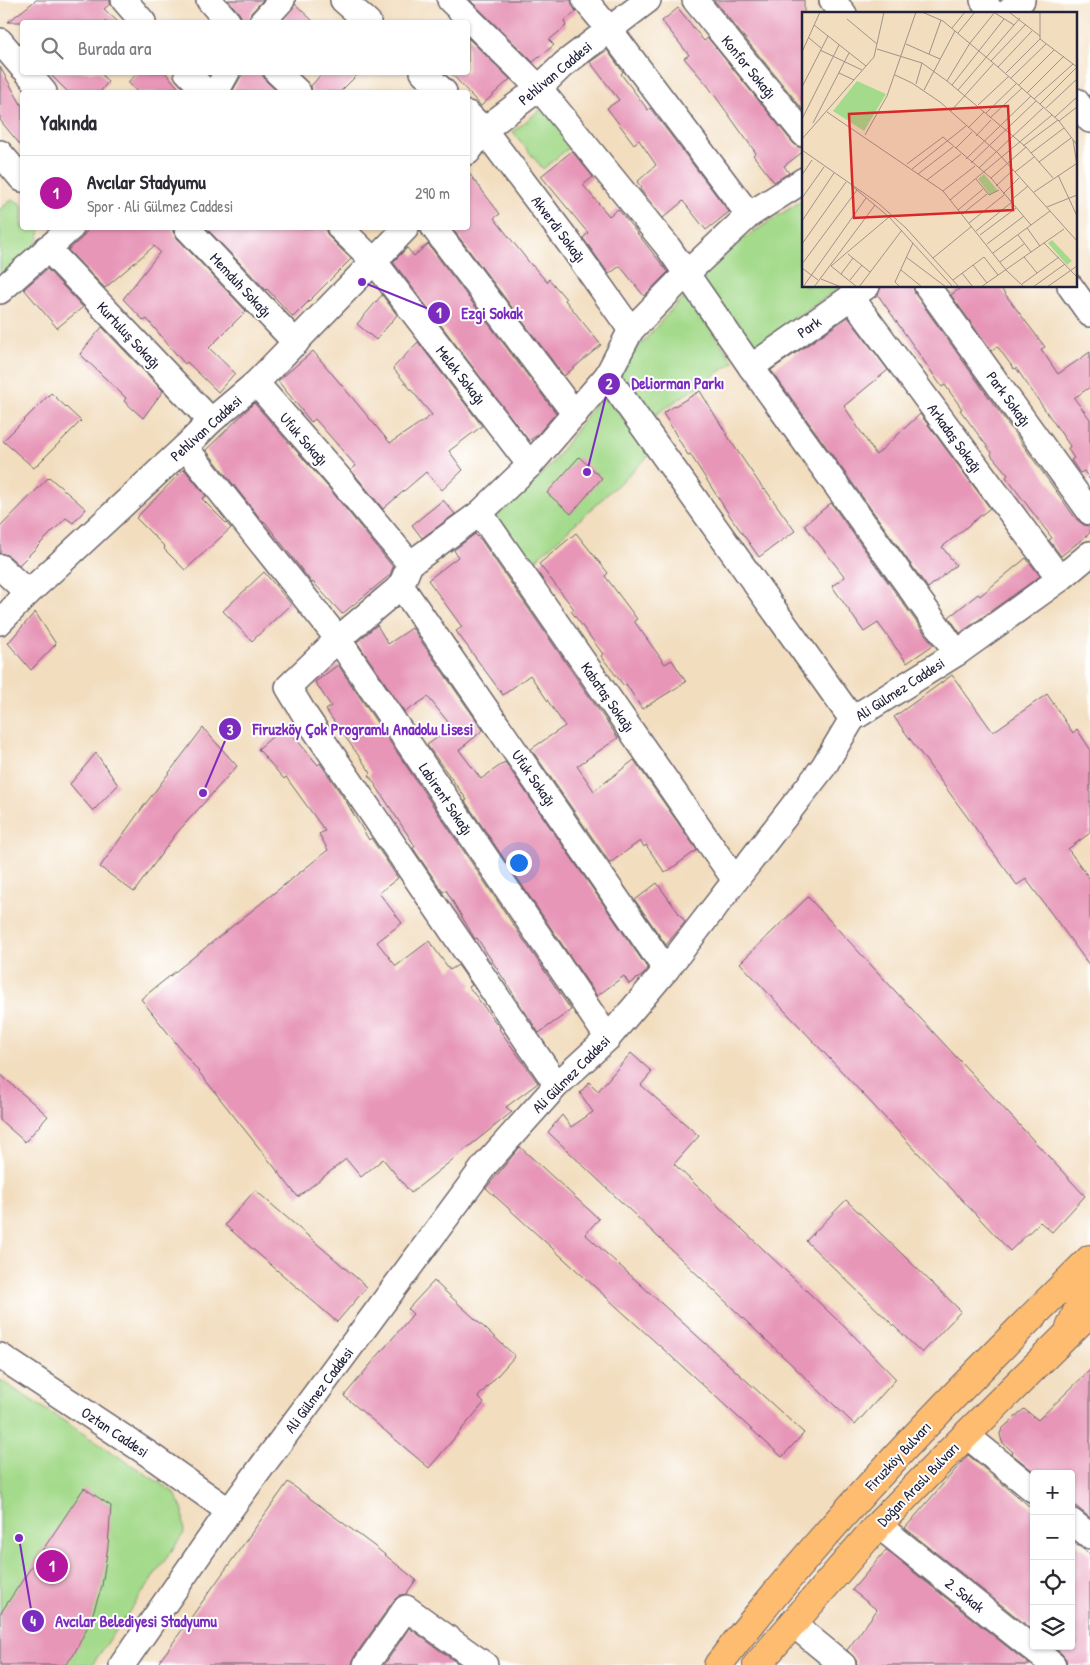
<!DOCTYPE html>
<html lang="tr">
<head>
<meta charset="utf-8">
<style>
	body { margin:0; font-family:"Patrick Hand",sans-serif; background:#f2f2f3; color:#2b2b33 }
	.controls { position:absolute; right:15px; bottom:15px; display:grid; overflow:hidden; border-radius:5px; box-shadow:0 1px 4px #0004 }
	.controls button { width:45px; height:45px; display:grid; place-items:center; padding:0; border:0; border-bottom:1px solid #e1e1e2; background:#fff; color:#2b2b33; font:25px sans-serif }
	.you { position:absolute; left:518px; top:862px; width:18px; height:18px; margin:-12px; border:4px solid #fff; border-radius:50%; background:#1a73e8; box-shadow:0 0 0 8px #1a73e833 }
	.badge { display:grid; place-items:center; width:32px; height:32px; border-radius:50%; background:#b5179e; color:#fff; font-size:16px; font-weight:700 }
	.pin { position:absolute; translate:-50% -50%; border:2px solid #fff; box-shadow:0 1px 5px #0006 }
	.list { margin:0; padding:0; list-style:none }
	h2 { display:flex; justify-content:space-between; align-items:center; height:65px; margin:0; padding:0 20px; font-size:21px }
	h2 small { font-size:16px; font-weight:400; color:#7c7c81 }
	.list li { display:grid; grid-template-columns:32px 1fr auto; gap:15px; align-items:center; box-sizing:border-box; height:75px; padding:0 20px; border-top:1px solid #e1e1e2 }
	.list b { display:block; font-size:19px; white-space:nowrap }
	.list p { margin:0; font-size:16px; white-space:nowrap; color:#7c7c81 }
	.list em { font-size:16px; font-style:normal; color:#7c7c81 }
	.icon { flex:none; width:28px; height:28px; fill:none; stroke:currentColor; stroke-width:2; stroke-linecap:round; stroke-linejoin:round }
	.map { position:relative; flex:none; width:1090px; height:1665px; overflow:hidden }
	.search { position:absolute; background:#fff; box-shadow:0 1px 4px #0004; left:20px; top:20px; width:450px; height:55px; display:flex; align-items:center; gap:12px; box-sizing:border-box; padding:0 18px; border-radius:5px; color:#7c7c81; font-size:19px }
	.panel { position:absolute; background:#fff; box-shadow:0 1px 4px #0004; left:20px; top:90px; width:450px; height:140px; border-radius:5px }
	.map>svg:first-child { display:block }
</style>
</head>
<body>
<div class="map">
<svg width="1090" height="1665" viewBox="0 0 1090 1665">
	<rect width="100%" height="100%" fill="#fff"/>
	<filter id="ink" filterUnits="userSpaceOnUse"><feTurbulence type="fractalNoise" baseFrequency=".02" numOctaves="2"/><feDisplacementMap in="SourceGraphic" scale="10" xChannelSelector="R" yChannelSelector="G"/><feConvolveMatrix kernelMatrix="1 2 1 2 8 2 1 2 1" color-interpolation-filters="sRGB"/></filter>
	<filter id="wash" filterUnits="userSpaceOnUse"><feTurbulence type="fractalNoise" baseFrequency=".0096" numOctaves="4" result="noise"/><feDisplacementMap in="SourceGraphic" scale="20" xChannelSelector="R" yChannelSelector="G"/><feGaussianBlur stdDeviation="1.12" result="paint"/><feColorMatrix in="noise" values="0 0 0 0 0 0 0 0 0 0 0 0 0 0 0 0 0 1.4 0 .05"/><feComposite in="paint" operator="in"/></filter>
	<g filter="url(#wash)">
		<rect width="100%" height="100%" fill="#f2ddbe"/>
		<g fill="#a4da8b" stroke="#637e63">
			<polygon points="546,105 576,142 543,169 513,132"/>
			<polygon points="13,199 22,205 22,228 40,228 39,237 36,244 0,279 0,209"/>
			<polygon points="804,199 804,286 842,286 748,350 700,281 740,241"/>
			<polygon points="687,299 690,301 734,362 649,419 622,378 621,374 623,365 678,302 681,300"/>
			<polygon points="604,392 649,456 530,565 494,519 534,483 553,462"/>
			<polygon points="0,1380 175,1493 183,1511 184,1533 92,1665 0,1665"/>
		</g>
		<g id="blocks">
			<g fill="#e796b7">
				<polygon points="36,0 110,0 110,4 104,9 118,22 8,22"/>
				<polygon points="228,0 263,0 251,13 248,22 244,22 239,13"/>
				<polygon points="470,0 571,0 576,12 564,21 566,26 549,40 554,45 533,62"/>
				<polygon points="714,0 804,0 804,111"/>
				<polygon points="295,4 314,22 281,22"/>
				<polygon points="678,8 704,41 708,38 793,143 798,147 804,148 804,151 784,166 789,173 774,182 753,155 756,153 708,86 684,58 689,55 662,21"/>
				<polygon points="468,38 510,79 481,106 450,72 468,72"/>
				<polygon points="607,50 623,72 621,74 648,110 650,108 729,212 706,230 683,201 663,218 640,189 642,188 637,182 656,165 639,140 634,144 607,108 619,100 590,62"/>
				<polygon points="0,67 22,106 22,147 0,120"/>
				<polygon points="48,72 100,72 108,82 100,92 68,92"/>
				<polygon points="139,72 165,72 182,92 137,92 128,82"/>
				<polygon points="245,72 260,72 267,82 278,92 232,92 240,78"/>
				<polygon points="323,72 360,72 340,92 312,92 311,86"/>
				<polygon points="572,151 593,177 583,185 609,216 618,209 668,272 644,296 620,266 609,274 583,238 588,233 541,176"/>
				<polygon points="468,172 500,214 494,218 532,266 532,265 547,282 549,279 566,299 565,300 601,345 564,376 452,228 468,228"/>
				<polygon points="89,228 173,228 173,232 177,238 246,311 209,348 235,373 218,392 187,362 185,364 169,346 147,319 144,321 123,299 160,252 154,246 105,288 68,250 81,239"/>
				<polygon points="206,228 326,228 326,232 330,238 351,259 293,317 267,289 266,290"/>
				<polygon points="428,244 556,413 537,435 529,441 393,262 407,248 414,256"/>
				<polygon points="47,269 83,307 57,328 24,289"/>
				<polygon points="881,286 913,286 915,294 1076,519 1084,525 1090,526 1090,533 1061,556 1049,540 1052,538 1006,477 1008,475 991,455 992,453 960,410 962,409 945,385 942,387 878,295"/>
				<polygon points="963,286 999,286 1045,347 1041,349 1058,374 1090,352 1090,387 1074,398 1090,419 1090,480 1084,471 1080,473 1071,460 1074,458 1068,449 1070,446 1016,368 1014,369 997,346 991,351 951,295"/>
				<polygon points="382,295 397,315 376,340 357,324"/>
				<polygon points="848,317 888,370 844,406 876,455 920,414 990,508 942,547 956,565 928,588 771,370"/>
				<polygon points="102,327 163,391 143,418 124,401 126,398 80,354"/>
				<polygon points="418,342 482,426 449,451 463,470 442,490 426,472 383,509 351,470 356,466 315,419 311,422 278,381 313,351 390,443 432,415 393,368"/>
				<polygon points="700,391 734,446 764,490 765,489 795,531 759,557 728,513 690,454 688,455 663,413"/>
				<polygon points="51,393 81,421 34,468 3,441"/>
				<polygon points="254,403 328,487 393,567 390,575 342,614 313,582 312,583 264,521 263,522 206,450"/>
				<polygon points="579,457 602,478 571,514 547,493"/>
				<polygon points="184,469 206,496 202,499 231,528 185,570 164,549 165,547 136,518"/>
				<polygon points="49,477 86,509 73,523 66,518 19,565 9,556 0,553 0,527"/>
				<polygon points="443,500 455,514 422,538 412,525"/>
				<polygon points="831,503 933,645 907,663 878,623 864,632 832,586 845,577 804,525"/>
				<polygon points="576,533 608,573 605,576 637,619 634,621 665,664 672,660 686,682 642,709 626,684 624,686 601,656 603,654 571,611 574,609 539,564"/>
				<polygon points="475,534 481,540 618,738 577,766 594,791 634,760 697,850 665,873 646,845 644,847 640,841 610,863 531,749 565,726 530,675 503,695 456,631 462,627 428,580 458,557 454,550"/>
				<polygon points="1026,558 1040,576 960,633 949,617 978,594 980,596"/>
				<polygon points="264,572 291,604 252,641 223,611"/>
				<polygon points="35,612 56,644 31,670 8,643"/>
				<polygon points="377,625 388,644 412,628 483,730 459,750 481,779 505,762 648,969 643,975 629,984 624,976 597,996 465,801 467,800 427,745 452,727 428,697 405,712 357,642"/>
				<polygon points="338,665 571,1010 539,1033 477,938 475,939 446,890 443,892 413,848 415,846 369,775 371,773 326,710 331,706 315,682"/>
				<polygon points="952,675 993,732 1047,694 1073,733 1077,729 1090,749 1090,833 1068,849 1090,879 1090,966 1026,879 1017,885 894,717"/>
				<polygon points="285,726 318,765 320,763 347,803 369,840 371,838 398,878 379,893 402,923 377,942 396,966 429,941 450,970 458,965 472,985 469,987 500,1028 499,1029 538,1083 506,1107 512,1112 411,1193 383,1159 361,1177 346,1159 298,1197 141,999 328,850 319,834 325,831 286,777 284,779 258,749"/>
				<polygon points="203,728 237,766 175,835 134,892 100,867 137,815"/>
				<polygon points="96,753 118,785 93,811 70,784"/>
				<polygon points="657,883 685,922 666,945 635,900"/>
				<polygon points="808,897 1085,1196 1052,1232 1040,1222 1010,1251 740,963"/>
				<polygon points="631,1053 652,1072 641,1085 699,1136 674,1164 855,1337 896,1379 855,1425 548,1132 562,1115 571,1127 593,1112 580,1093 589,1082 598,1091"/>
				<polygon points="0,1074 48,1116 25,1142 0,1120"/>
				<polygon points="520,1147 599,1219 585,1234 804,1433 782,1457 486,1188"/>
				<polygon points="255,1190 367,1287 337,1322 225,1225"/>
				<polygon points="846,1200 961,1311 922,1353 806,1241"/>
				<polygon points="434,1281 515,1356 478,1397 484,1403 429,1468 344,1396 413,1314 408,1309"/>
				<polygon points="1090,1370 1090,1518 1071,1502 1071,1474 1037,1474 1012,1454 1013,1452 1002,1442 1000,1434 1002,1429 1024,1409 1038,1420"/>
				<polygon points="968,1455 1034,1510 1034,1631 905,1528"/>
				<polygon points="288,1482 374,1546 416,1580 406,1594 400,1595 394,1600 354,1657 352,1665 157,1665"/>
				<polygon points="84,1488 111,1506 108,1546 102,1586 90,1622 73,1656 65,1665 0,1665 0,1614"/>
				<polygon points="1071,1541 1090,1554 1090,1665 1067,1665 1066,1659 1062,1654 1053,1646 1071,1646"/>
				<polygon points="886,1550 1030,1665 857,1665 856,1660 847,1650 877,1610 852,1590"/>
				<polygon points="409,1628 460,1665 384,1665"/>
			</g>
		</g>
	</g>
	<g filter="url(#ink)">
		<use href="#blocks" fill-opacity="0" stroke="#6b6369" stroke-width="1"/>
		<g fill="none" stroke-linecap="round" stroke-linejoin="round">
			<defs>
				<g id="minor">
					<polyline points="124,0 143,22"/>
					<polyline points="209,0 228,22"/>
					<polyline points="343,0 368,22"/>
					<polyline points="450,0 539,88 668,247 751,367 957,653"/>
					<polyline points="585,0 609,29 749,215"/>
					<polyline points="695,0 804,134"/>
					<polyline points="832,0 844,14"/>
					<polyline points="983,0 993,14"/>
					<polyline points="1006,14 1022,0"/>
					<polyline points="262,22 282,0"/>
					<polyline points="0,41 22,67"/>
					<polyline points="27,72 44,92"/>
					<polyline points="187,72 206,92"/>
					<polyline points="277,72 298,92"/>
					<polyline points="423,72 444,92"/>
					<polyline points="216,92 227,72"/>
					<polyline points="1076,101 1090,120"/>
					<polyline points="468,114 484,130 570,244 631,330"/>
					<polyline points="468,152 484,130 539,88 564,64 648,0"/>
					<polyline points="0,153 22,179"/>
					<polyline points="187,228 296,343"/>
					<polyline points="340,228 374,261 530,465"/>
					<polyline points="434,228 575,414"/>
					<polyline points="47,248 211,421"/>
					<polyline points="927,286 1090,512"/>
					<polyline points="1070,286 1090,314"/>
					<polyline points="0,291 71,228"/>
					<polyline points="851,297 1060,579"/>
					<polyline points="751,367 867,286"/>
					<polyline points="607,376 852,719"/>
					<polyline points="256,383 339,478 410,564"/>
					<polyline points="185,447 338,639 608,1038"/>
					<polyline points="480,513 735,880"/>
					<polyline points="0,567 28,593"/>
					<polyline points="401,586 666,970"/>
					<polyline points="0,622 28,593 185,447 211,421 256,383 406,228"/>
					<polyline points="557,1085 305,715 288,687 338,639 401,586 410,564 480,513 530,465 607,376 631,330 687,273 749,215 804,180"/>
					<polyline points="0,1356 147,1453 229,1511"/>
					<polyline points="966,1435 1034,1490"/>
					<polyline points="1071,1521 1090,1536"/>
					<polyline points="878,1525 1053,1665"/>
					<polyline points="792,1623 843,1665"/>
					<polyline points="122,1665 229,1511 485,1165 557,1085 608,1038 666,970 824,766 852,719 957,653 1060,579 1090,554"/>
					<polyline points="366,1665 406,1608 485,1665"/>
				</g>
				<g id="major">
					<polyline points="1070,1328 1084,1295 1090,1286"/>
					<path d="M718,1665c112,-145 241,-277 372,-406"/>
					<polyline points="757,1665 878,1525 966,1435 1090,1312"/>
				</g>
			</defs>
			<use href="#minor" stroke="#6b6369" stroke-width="28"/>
			<use href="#major" stroke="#6b6369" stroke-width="30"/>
			<use href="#minor" stroke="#fff" stroke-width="25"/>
			<use href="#major" stroke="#febc70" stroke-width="28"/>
		</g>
	</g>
	<g text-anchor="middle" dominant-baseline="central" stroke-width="4" stroke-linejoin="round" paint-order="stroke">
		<g font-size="15" fill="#22223b" stroke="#fff">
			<text transform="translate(749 67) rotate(51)">Konfor Sokağı</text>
			<text transform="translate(555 73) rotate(-40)">Pehlivan Caddesi</text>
			<text transform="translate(559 229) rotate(53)">Akverdi Sokağı</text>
			<text transform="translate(241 285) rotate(47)">Memduh Sokağı</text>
			<text transform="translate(809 327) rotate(-35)">Park</text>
			<text transform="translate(129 335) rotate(47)">Kurtuluş Sokağı</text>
			<text transform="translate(461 375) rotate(52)">Melek Sokağı</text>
			<text transform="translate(1009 399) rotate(54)">Park Sokağı</text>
			<text transform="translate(206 428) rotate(-42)">Pehlivan Caddesi</text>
			<text transform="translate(955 438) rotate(54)">Arkadaş Sokağı</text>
			<text transform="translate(304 439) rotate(49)">Ufuk Sokağı</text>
			<text transform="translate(900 689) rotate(-33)">Ali Gülmez Caddesi</text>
			<text transform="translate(608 697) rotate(55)">Kabataş Sokağı</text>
			<text transform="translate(534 778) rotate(55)">Ufuk Sokağı</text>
			<text transform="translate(446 799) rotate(56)">Labirent Sokağı</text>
			<text transform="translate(571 1074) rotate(-45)">Ali Gülmez Caddesi</text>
			<text transform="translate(319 1390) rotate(-53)">Ali Gülmez Caddesi</text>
			<text transform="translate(115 1432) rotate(34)">Oztan Caddesi</text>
			<text transform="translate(898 1456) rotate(-47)">Firuzköy Bulvarı</text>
			<text transform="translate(918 1484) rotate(-46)">Doğan Araslı Bulvarı</text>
			<text transform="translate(965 1595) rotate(39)">2. Sokak</text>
		</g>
	</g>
	<g transform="translate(802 12)">
		<rect width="275" height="275" fill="#f2ddbe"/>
		<path d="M55,69l29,13 -22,37 -31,-20zM182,162l14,17 -8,4 -12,-16zM250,228l20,21 -5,4 -19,-22z" fill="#a4da8b"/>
		<path fill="none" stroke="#9f928a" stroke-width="1" d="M120,0l21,9 55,46 61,54 18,24M207,0l31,24M238,0v27l37,28M193,1l19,12M45,7l30,25M12,13l14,11M150,16l13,-16M156,21l17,-21M7,26l12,10M104,32l34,15M75,37l45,14 25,18 79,66 27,31M18,38l42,20M0,40l18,-40M127,42l12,-34M189,49l35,-37M196,55l34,-36M37,61l15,7M204,61l34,-34M93,63l17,8 28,19 58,51 79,88M209,66l35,-34M145,69l23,-38 25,-31M114,72l6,-21M150,73l52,-66M217,73l35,-35M0,75l26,-51 38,30M122,78l31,-59M156,78l62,-72M225,81l37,-37M232,87l39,-35M238,92l37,-37M176,93l31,-29M244,96l31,-29M149,99l43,-48M25,100l116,79 63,79 18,17M184,101l31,-30M253,105l22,-20M188,106l32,-30M0,107l37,-74M257,109l18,-14M11,111l36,-70M166,116l16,-16M63,123l22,-39 29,-84M174,124l15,-16M0,127l72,-82 10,-45M271,128l4,25M221,134l35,-26M154,136l16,-16M0,138l76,53 28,25 53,59M229,141l33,-25M164,147l65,-63M237,150l32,-24M169,151l65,-62M105,152l36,-27 48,41 40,47M177,156l65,-61M110,157l54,-43M213,160l19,-15M116,162l35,-27M0,163l10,-15M256,163l19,41M189,166l35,-31M174,167l13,16 10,-5M125,168l34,-26M49,173l38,32 64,70M194,174l17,-16M141,179l32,-25M232,180l42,-28M201,182l16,-16M0,186l22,-31M148,188l102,-85M208,189l18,-15M245,195l30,-12M156,198l25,-21M160,202l25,-20M0,209l32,-48M167,211l35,-28M225,216l13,18M174,219l36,-29M178,223l36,-27M216,223l13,17M242,231l33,34M0,232l44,-62M185,232l37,-28M191,241l57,-42M46,242l22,18M104,245l40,30M222,245l13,16M131,246l39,-32M198,250l24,-18M0,252l55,-74M171,253l14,18M0,256l16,12M99,258l21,17M160,261l11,14M39,262l12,-16M19,267l20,8M48,268l12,-15M151,268l31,-23 14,18M220,272l37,-27M1,275l63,-89M12,275l61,-82M55,275l-26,-21 58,-49M57,275l43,-57M98,275l-5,-5 18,-39M179,275l83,-58M231,275l32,-23M245,275l30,-21"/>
		<path fill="#d62828" fill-opacity="0.15" stroke="#d62828" stroke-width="2.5" d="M206,94l5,104 -159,8 -5,-104z"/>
		<rect width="275" height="275" fill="none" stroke="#22223b" stroke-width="2.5"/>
	</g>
	<path fill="none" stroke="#7b2cbf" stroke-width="2" d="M362 282L439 313M587 472L609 384M203 793L230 729M19 1538L33 1621"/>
	<g fill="#7b2cbf" stroke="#fff" stroke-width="2">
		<circle cx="362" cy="282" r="5"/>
		<circle cx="587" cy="472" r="5"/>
		<circle cx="203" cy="793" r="5"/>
		<circle cx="19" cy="1538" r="5"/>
		<circle cx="439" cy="313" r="12"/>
		<circle cx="609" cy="384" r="12"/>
		<circle cx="230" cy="729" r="12"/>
		<circle cx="33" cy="1621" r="12"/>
	</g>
	<g font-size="15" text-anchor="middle" font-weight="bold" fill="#fff">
		<text x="439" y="318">1</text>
		<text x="609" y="389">2</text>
		<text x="230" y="735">3</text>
		<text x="33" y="1626">4</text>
	</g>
	<g font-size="16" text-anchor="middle" font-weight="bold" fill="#7b2cbf" stroke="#fff" stroke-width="4" stroke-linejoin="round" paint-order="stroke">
		<text x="492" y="319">Ezgi Sokak</text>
		<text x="678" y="389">Deliorman Parkı</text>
		<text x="363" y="735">Firuzköy Çok Programlı Anadolu Lisesi</text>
		<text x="136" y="1627">Avcılar Belediyesi Stadyumu</text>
	</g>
</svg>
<div class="controls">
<button>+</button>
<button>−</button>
<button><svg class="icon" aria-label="locate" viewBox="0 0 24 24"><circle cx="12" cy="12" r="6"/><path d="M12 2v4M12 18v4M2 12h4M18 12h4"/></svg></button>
<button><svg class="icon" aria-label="layers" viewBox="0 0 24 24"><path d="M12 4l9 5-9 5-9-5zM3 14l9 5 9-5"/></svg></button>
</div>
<div class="you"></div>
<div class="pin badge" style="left:52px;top:1566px">1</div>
<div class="search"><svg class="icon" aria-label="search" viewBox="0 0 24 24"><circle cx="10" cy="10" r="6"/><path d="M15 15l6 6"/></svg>Burada ara</div>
<section class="panel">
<h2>Yakında<small></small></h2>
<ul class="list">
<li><span class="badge">1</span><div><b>Avcılar Stadyumu</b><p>Spor · Ali Gülmez Caddesi</p></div><em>290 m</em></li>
</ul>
</section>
</div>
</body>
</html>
